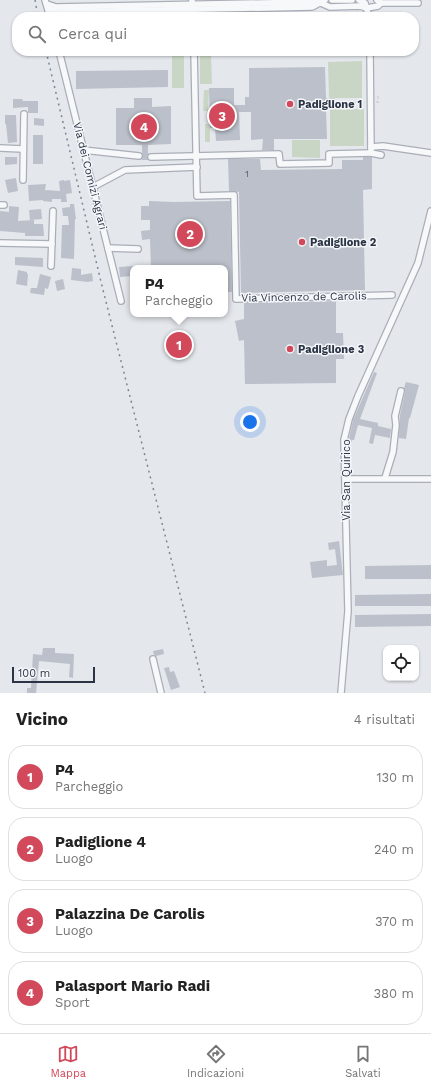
<!DOCTYPE html>
<html lang="it">
<head>
<meta charset="utf-8">
<style>
	body { margin:0; font-family:"Work Sans",sans-serif; background:#f2f2f2; color:#222 }
	.controls { position:absolute; right:12px; bottom:12px; display:grid; overflow:hidden; border-radius:8px; box-shadow:0 1px 3px #0004 }
	.controls button { width:36px; height:36px; display:grid; place-items:center; padding:0; border:0; border-bottom:1px solid #e0e0e0; background:#fff; color:#222; font:20px sans-serif }
	.scale { position:absolute; left:12px; bottom:10px; width:83px; box-sizing:border-box; padding-left:4px; border:2px solid #2b3445; border-top:0; font-size:11px; line-height:14px; white-space:nowrap; color:#2b3445; -webkit-text-stroke:3px #f4f6f9; paint-order:stroke }
	.you { position:absolute; left:250px; top:422px; width:14px; height:14px; margin:-10px; border:3px solid #fff; border-radius:50%; background:#1a73e8; box-shadow:0 0 0 6px #1a73e833 }
	.badge { display:grid; place-items:center; width:26px; height:26px; border-radius:50%; background:#d1495b; color:#fff; font-size:13px; font-weight:700 }
	.pin { position:absolute; translate:-50% -50%; border:2px solid #fff; box-shadow:0 1px 4px #0006 }
	.popup { position:absolute; left:130px; top:265px; width:98px; height:52px; box-sizing:border-box; display:grid; place-content:center; border-radius:8px; background:#fff; filter:drop-shadow(0 1px 3px #0005); font-size:13px; white-space:nowrap; color:#767676 }
	.popup b { font-size:15px; color:#222 }
	.popup::after { content:''; position:absolute; left:50%; top:100%; margin-left:-8px; border:8px solid transparent; border-top-color:#fff }
	.list { margin:0; padding:0; list-style:none }
	h2 { display:flex; justify-content:space-between; align-items:center; height:52px; margin:0; padding:0 16px; font-size:17px }
	h2 small { font-size:13px; font-weight:400; color:#767676 }
	.list li { display:grid; grid-template-columns:26px 1fr auto; gap:12px; align-items:center; box-sizing:border-box; height:64px; margin:0 8px 8px; padding:0 8px; border:1px solid #e0e0e0; border-radius:16px }
	.list b { display:block; font-size:15px; white-space:nowrap }
	.list p { margin:0; font-size:13px; white-space:nowrap; color:#767676 }
	.list em { font-size:13px; font-style:normal; color:#767676 }
	.icon { flex:none; width:22px; height:22px; fill:none; stroke:currentColor; stroke-width:2; stroke-linecap:round; stroke-linejoin:round }
	.map { position:relative; flex:none; width:431px; height:693px; overflow:hidden }
	.search { position:absolute; background:#fff; box-shadow:0 1px 3px #0004; left:12px; right:12px; top:12px; height:44px; display:flex; align-items:center; gap:10px; box-sizing:border-box; padding:0 14px; border-radius:16px; color:#767676; font-size:15px }
	.sheet { height:340px; background:#fff }
	nav { display:flex; justify-content:space-around; align-items:center; box-sizing:border-box; height:56px; border-top:1px solid #e0e0e0; background:#fff; font-size:11px; color:#767676 }
	nav a { display:grid; justify-items:center; gap:2px }
	nav .on { color:#d1495b }
	.map>svg:first-child { display:block }
</style>
</head>
<body>
<div class="map">
<svg width="431" height="693" viewBox="0 0 431 693">
	<rect width="100%" height="100%" fill="#e4e7ec"/>
	<g fill="#c9d6c5">
		<polygon points="200,54 211,54 212,84 200,84"/>
		<rect x="172" y="55" width="12" height="33"/>
		<polygon points="362,61 362,98 329,98 328,62"/>
		<polygon points="204,90 209,90 208,111 203,111"/>
		<rect x="330" y="109" width="34" height="37"/>
		<rect x="205" y="124" width="5" height="18"/>
		<polygon points="292,140 320,140 320,158 292,157"/>
	</g>
	<g fill="#bbc0ca">
		<polygon points="325,67 326,98 335,98 335,108 326,108 327,139 274,139 274,150 262,150 263,139 251,140 251,112 239,112 240,140 216,141 215,128 210,128 209,88 234,88 234,105 245,105 245,97 249,97 249,68"/>
		<polygon points="168,70 168,87 76,89 76,71"/>
		<polygon points="134,98 152,98 152,107 171,106 171,144 148,145 148,154 147,157 148,160 142,160 143,156 142,153 142,145 116,145 116,108 134,108"/>
		<polygon points="13,99 22,99 23,101 38,101 38,113 28,113 28,107 13,108"/>
		<polygon points="5,115 16,115 17,142 8,143 6,124 5,124"/>
		<polygon points="34,118 44,119 44,126 34,125"/>
		<rect x="33" y="135" width="10" height="29"/>
		<polygon points="5,157 17,157 17,164 5,165"/>
		<polygon points="363,157 372,157 372,189 363,190 365,290 241,293 239,192 229,191 228,159 260,159 261,170 342,169 342,160 363,160"/>
		<polygon points="16,178 18,191 8,193 5,180"/>
		<polygon points="64,180 64,181 70,180 72,193 66,194 67,202 61,202 61,199 52,199 52,202 43,201 43,200 29,201 28,185 46,184 45,190 60,191 59,181"/>
		<polygon points="149,201 173,202 230,201 232,292 225,292 225,268 151,268 150,239 142,240 141,231 150,230 150,220 141,220 141,206 149,206"/>
		<polygon points="70,204 74,204 76,219 75,219 74,259 61,258 62,225 69,225 68,216 63,216 62,208 70,207"/>
		<polygon points="9,206 19,207 18,221 34,220 34,224 43,224 44,236 25,236 25,233 0,231 0,211 9,212"/>
		<polygon points="41,209 42,219 30,220 29,210"/>
		<polygon points="15,257 43,258 43,267 15,265"/>
		<polygon points="133,266 133,276 120,277 119,267"/>
		<polygon points="72,268 81,269 81,275 92,273 93,281 88,282 71,280"/>
		<polygon points="18,270 27,272 27,274 28,274 27,286 16,284"/>
		<polygon points="40,274 51,277 48,289 45,288 44,295 30,293 31,288 37,288"/>
		<polygon points="63,279 65,289 57,291 55,281"/>
		<polygon points="336,301 336,333 343,333 344,359 336,359 336,383 245,384 244,340 239,341 235,321 244,319 244,303"/>
		<polygon points="374,372 377,373 360,419 378,423 378,426 391,429 390,438 375,435 373,444 369,443 372,428 358,425 354,440 352,440 351,444 348,443 353,420"/>
		<polygon points="406,382 419,385 410,418 409,418 406,439 399,438 400,415 405,392 404,388"/>
		<polygon points="339,541 343,575 312,578 310,562 327,560 327,566 337,565 335,549 329,550 328,543"/>
		<polygon points="431,565 431,579 365,579 365,566"/>
		<polygon points="431,594 431,606 355,606 355,595"/>
		<polygon points="431,614 431,626 355,627 355,615"/>
		<polygon points="43,648 55,648 55,653 74,654 73,678 69,677 70,664 39,661 36,693 27,693 27,688 31,688 33,654 42,655"/>
		<polygon points="163,649 164,654 156,656 154,655 153,651"/>
		<polygon points="169,667 170,672 174,671 180,687 171,690 164,668"/>
	</g>
	<g fill="none" stroke-linecap="round" stroke-linejoin="round">
		<defs>
			<g id="minor">
				<polyline points="45,0 50,17"/>
				<polyline points="192,0 193,17"/>
				<polyline points="332,0 352,0"/>
				<polyline points="359,0 365,3 369,17"/>
				<polyline points="381,3 418,3"/>
				<polyline points="47,4 56,7 313,2 321,3 330,7 360,6 367,8 378,6 381,3 377,0"/>
				<polyline points="47,5 52,10 56,12 312,7 325,0"/>
				<polyline points="59,51 121,301"/>
				<polyline points="194,51 197,196 234,195 236,299 392,295"/>
				<polyline points="370,51 371,153 381,155"/>
				<polyline points="371,147 383,146 431,153"/>
				<polyline points="0,148 23,149"/>
				<polyline points="83,150 139,156"/>
				<polyline points="151,157 279,154 280,164 329,163 329,154 371,153"/>
				<polyline points="23,180 24,114"/>
				<polyline points="93,187 125,170 197,167"/>
				<polyline points="0,205 4,205"/>
				<polyline points="0,243 52,244"/>
				<polyline points="108,248 138,249"/>
				<polyline points="51,266 53,211"/>
				<polyline points="385,478 393,452 396,425 395,416 401,391"/>
				<polyline points="346,479 431,479"/>
				<polyline points="153,659 161,693"/>
				<polyline points="341,693 348,611 344,440 349,419 358,396 418,263 431,211"/>
			</g>
		</defs>
		<use href="#minor" stroke="#a9aeb7" stroke-width="8"/>
		<g stroke="#c2c5cb" stroke-width="1" stroke-dasharray="3 3" stroke-linecap="butt">
			<polyline points="376,12 376,17"/>
			<polyline points="312,13 329,13"/>
			<polyline points="344,13 357,12 362,15"/>
			<polyline points="378,96 378,101"/>
			<polyline points="376,102 382,102"/>
			<polyline points="335,103 364,102"/>
		</g>
		<use href="#minor" stroke="#f7f8fa" stroke-width="5.5"/>
		<g stroke="#7d8696" stroke-width="1.5" stroke-dasharray="2 4" stroke-linecap="butt">
			<polyline points="35,0 38,17"/>
			<polyline points="46,51 102,286 205,693"/>
		</g>
	</g>
	<g fill="#d1495b" stroke="#f4f6f9" stroke-width="1.5">
		<circle cx="290" cy="104" r="4"/>
		<circle cx="302" cy="242" r="4"/>
		<circle cx="290" cy="349" r="4"/>
	</g>
	<g text-anchor="middle" dominant-baseline="central" stroke-width="3" stroke-linejoin="round" paint-order="stroke">
		<g font-size="9" fill="#4f5766">
			<text x="247" y="174">1</text>
		</g>
		<g font-size="11" font-weight="bold" fill="#2b3445" stroke="#f4f6f9" text-anchor="start">
			<text x="298" y="104">Padiglione 1</text>
			<text x="310" y="242">Padiglione 2</text>
			<text x="298" y="349">Padiglione 3</text>
		</g>
		<g font-size="11" fill="#2b3445" stroke="#f4f6f9">
			<text transform="translate(90 176) rotate(76)">Via dei Comizi Agrari</text>
			<text transform="translate(304 297) rotate(-1)">Via Vincenzo de Carolis</text>
			<text transform="translate(346 480) rotate(-90)">Via San Quirico</text>
		</g>
	</g>
</svg>
<div class="controls">
<button><svg class="icon" aria-label="locate" viewBox="0 0 24 24"><circle cx="12" cy="12" r="6"/><path d="M12 2v4M12 18v4M2 12h4M18 12h4"/></svg></button>
</div>
<div class="scale">100 m</div>
<div class="you"></div>
<div class="pin badge" style="left:179px;top:345px">1</div>
<div class="popup"><b>P4</b>Parcheggio</div>
<div class="pin badge" style="left:190px;top:234px">2</div>
<div class="pin badge" style="left:222px;top:116px">3</div>
<div class="pin badge" style="left:144px;top:127px">4</div>
<div class="search"><svg class="icon" aria-label="search" viewBox="0 0 24 24"><circle cx="10" cy="10" r="6"/><path d="M15 15l6 6"/></svg>Cerca qui</div>
</div>
<section class="sheet">
<h2>Vicino<small>4 risultati</small></h2>
<ul class="list">
<li><span class="badge">1</span><div><b>P4</b><p>Parcheggio</p></div><em>130 m</em></li>
<li><span class="badge">2</span><div><b>Padiglione 4</b><p>Luogo</p></div><em>240 m</em></li>
<li><span class="badge">3</span><div><b>Palazzina De Carolis</b><p>Luogo</p></div><em>370 m</em></li>
<li><span class="badge">4</span><div><b>Palasport Mario Radi</b><p>Sport</p></div><em>380 m</em></li>
</ul>
</section>
<nav>
<a class="on"><svg class="icon" aria-label="map" viewBox="0 0 24 24"><path d="M3 6l6-2 6 2 6-2v14l-6 2-6-2-6 2zM9 4v14M15 6v14"/></svg>Mappa</a>
<a><svg class="icon" aria-label="directions" viewBox="0 0 24 24"><path d="M12 3l9 9-9 9-9-9zM9 14v-3h6M13 9l2 2-2 2"/></svg>Indicazioni</a>
<a><svg class="icon" aria-label="saved" viewBox="0 0 24 24"><path d="M7 4h10v16l-5-4-5 4z"/></svg>Salvati</a>
</nav>
</body>
</html>
